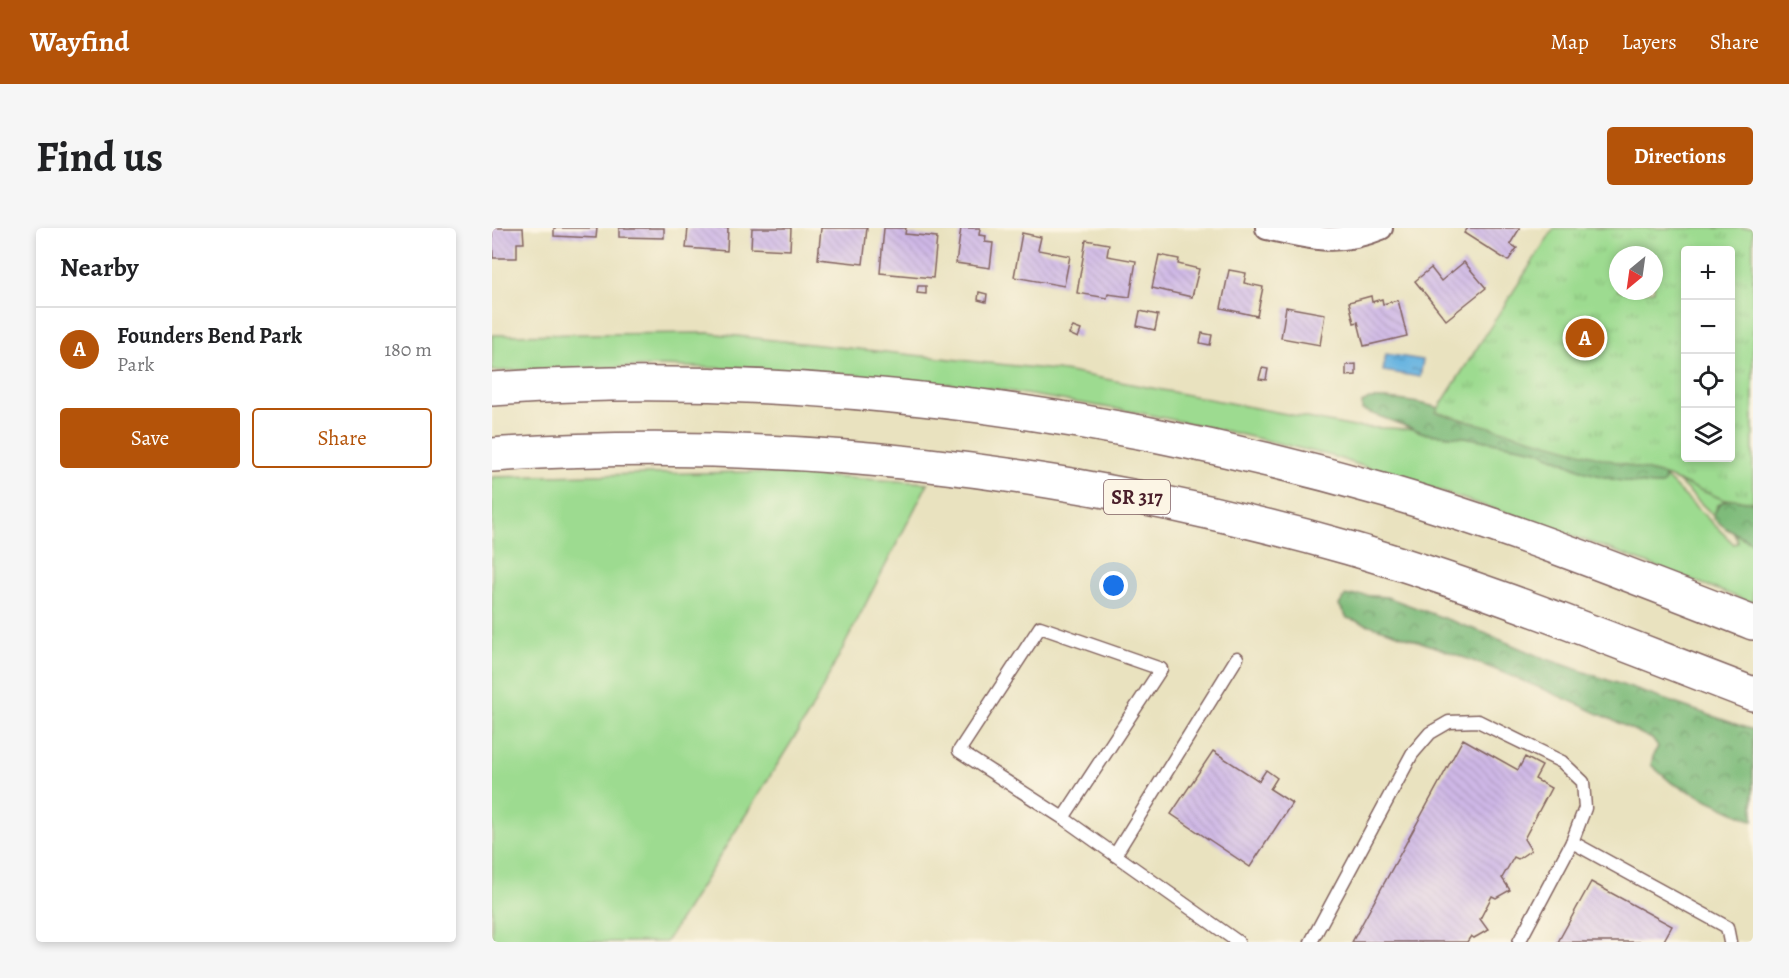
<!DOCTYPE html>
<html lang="en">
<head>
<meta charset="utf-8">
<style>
	body { margin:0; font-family:Alegreya,serif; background:#f6f6f6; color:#202124 }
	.controls { position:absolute; right:18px; top:18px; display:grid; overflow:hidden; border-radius:6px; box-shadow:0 3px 9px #0003 }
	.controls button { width:54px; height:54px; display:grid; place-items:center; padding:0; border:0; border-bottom:2px solid #e0e0e0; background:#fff; color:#202124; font:30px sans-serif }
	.compass { position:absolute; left:1117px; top:18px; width:54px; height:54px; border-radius:50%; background:#fff; box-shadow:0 3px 9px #0003; rotate:209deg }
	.you { position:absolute; left:622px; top:358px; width:21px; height:21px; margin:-15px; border:4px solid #fff; border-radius:50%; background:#1a73e8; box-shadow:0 0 0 9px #1a73e833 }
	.badge { display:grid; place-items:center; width:39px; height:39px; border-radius:50%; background:#b45309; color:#fff; font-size:20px; font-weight:700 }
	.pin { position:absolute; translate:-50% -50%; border:3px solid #fff; box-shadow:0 2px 6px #0006 }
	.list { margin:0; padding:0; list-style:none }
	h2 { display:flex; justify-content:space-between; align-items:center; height:78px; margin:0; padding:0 24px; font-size:26px }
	h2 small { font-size:20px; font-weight:400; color:#757577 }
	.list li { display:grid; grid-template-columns:39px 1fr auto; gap:18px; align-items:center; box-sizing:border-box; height:84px; padding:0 24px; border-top:2px solid #e0e0e0 }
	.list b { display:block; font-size:22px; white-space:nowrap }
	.list p { margin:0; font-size:20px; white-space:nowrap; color:#757577 }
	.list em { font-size:20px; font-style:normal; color:#757577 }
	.actions { display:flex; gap:12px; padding:18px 24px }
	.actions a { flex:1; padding:14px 0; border:2px solid #b45309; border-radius:6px; text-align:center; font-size:21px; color:#b45309 }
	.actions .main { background:#b45309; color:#fff }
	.icon { flex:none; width:33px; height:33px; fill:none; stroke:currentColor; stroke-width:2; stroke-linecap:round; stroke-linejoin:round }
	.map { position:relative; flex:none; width:1261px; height:714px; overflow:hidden; border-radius:6px }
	header { display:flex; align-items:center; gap:36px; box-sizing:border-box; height:84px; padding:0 30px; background:#b45309; color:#fff }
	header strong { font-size:28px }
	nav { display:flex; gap:33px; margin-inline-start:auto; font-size:21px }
	.intro { display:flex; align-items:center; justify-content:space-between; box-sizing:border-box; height:144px; padding:0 36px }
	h1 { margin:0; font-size:42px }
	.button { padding:15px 27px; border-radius:6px; background:#b45309; color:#fff; font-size:21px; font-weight:700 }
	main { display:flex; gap:36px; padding:0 36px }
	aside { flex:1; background:#fff; border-radius:6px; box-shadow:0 3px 9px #0003 }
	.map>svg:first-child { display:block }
</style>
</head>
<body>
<header>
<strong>Wayfind</strong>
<nav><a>Map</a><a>Layers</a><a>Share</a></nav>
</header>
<div class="intro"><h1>Find us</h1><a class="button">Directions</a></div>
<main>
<aside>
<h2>Nearby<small></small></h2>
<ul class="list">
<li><span class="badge">A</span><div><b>Founders Bend Park</b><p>Park</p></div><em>180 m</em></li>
</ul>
<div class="actions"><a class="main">Save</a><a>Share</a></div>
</aside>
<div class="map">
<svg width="1261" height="714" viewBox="0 0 1261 714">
	<defs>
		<pattern id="forest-crowns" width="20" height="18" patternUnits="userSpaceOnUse" patternTransform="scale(1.5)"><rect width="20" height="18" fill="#7ebb7a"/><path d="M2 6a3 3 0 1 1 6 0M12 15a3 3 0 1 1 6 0" fill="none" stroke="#699764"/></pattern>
		<pattern id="park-tufts" width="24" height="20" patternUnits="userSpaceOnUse" patternTransform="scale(1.5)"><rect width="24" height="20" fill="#9ddb90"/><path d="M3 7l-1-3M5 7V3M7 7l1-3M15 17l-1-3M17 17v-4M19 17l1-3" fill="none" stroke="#89bc7c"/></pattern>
		<pattern id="water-ripples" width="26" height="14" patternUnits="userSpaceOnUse" patternTransform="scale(1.5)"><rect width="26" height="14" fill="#66b3e0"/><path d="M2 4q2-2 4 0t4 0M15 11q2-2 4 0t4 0" fill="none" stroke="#5691b6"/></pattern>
		<pattern id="building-back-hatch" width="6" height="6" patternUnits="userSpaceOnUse" patternTransform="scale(1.5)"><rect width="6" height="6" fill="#ceb7e6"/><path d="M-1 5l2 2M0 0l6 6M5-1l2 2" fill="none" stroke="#b29dc5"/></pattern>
	</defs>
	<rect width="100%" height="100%" fill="#fcf5e5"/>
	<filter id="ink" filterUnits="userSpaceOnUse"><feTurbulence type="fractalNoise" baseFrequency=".0167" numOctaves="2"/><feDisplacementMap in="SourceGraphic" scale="12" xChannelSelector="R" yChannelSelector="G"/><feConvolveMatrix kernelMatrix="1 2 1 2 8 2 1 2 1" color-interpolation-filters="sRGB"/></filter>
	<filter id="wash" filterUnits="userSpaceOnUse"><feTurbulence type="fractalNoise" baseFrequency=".008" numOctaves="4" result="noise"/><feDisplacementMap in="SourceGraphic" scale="24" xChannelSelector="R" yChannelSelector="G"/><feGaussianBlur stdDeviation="1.35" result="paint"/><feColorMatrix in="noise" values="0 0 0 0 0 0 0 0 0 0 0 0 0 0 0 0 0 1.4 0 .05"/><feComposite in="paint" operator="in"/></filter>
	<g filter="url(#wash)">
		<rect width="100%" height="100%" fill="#e9e2bf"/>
		<g fill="#9ddb90" stroke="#747d5e" stroke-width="1.5">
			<polygon points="216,105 572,143 862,199 921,201 935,206 973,209 1045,222 1094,244 1146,255 1170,257 1173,252 1171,247 1242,316 1246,314 1242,305 1261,315 1261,375 1123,323 1008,283 840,228 743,205 649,185 497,160 331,144 170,138 0,143 0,107"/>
			<polygon points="258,244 436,255 317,486 174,714 0,714 0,249"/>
			<polygon points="1186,253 1233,272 1225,278 1222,288"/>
		</g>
		<g fill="url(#forest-crowns)" stroke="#646d52" stroke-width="1.5">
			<path d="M877,171c49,-2 97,17 143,31 51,16 101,31 151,45l2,5 -3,5h-9l-38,-5 -29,-8 -49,-22 -72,-13 -38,-3 -65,-24v-7z"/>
			<path d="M1242,271l19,3v41l-26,-14 -14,-11c4,-13 8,-18 21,-19z"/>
			<path d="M869,367l26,2 100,37 51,22 215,74v91l-81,-38 -21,-18 3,-12 4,-6 -6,-8c-98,-48 -201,-90 -305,-121l-8,-13 6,-9z"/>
		</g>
		<path fill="url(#park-tufts)" stroke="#747d5e" stroke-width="1.5" fill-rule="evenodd" d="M1062,0h199v274l-19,-3 -9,1 -62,-25 -227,-63zM1238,22v208h-44v-208zM1126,27h36v36h-36z"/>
		<polygon fill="url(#water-ripples)" stroke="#586986" stroke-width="1.5" points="894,126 931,132 928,149 891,143"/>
		<g id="blocks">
			<g fill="url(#building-back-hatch)">
				<polygon points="0,0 31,0 32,15 25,15 25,30 1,30"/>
				<polygon points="62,0 105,0 104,10 62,8"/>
				<polygon points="127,0 172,0 172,10 127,9"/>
				<polygon points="196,0 236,0 235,23 194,20"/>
				<polygon points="260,0 299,0 298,22 259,20"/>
				<polygon points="329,0 375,0 371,36 326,31"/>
				<polygon points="392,0 414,0 413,6 445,9 441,50 388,45"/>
				<polygon points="469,0 488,0 487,7 494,8 493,14 501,15 498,40 464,35"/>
				<polygon points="976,0 1028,0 1018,16 1025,20 1016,33 972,5"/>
				<polygon points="530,5 549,9 546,22 578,28 572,58 522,49"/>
				<polygon points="594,12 617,16 615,28 644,33 638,69 616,66 615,70 585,65"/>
				<polygon points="667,27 687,31 686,36 707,41 700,69 660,60"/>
				<polygon points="972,34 994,60 954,92 923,53 939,40 949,53"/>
				<polygon points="737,42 754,45 752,55 771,59 765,88 729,80"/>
				<polygon points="426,58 434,58 434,66 425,65"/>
				<polygon points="487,64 495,66 494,74 486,72"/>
				<polygon points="879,68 880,74 890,71 891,76 906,72 915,108 872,118 866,94 862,95 857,74"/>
				<polygon points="794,79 833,86 828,117 789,110"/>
				<polygon points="648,83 666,87 663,102 645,98"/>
				<polygon points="581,99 589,102 586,110 577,106"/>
				<polygon points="710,105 720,107 718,117 708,115"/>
				<polygon points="864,136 864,147 854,148 854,137"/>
				<polygon points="770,140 776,141 774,152 767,151"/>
				<polygon points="971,511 1026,542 1033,529 1050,538 1043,551 1059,560 1032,611 1039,622 1026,631 1022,629 1010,650 1018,662 1004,670 1000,668 988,691 996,702 982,710 979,708 975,714 860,714"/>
				<polygon points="721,523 767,553 774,542 785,550 778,561 800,575 758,639 679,586"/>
				<polygon points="1099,654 1180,698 1171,714 1066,714"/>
			</g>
		</g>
	</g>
	<g filter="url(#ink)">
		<use href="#blocks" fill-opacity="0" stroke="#82635f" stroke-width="1.5"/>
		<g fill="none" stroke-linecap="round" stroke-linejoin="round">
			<defs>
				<g id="lane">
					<polyline points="571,590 669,441 548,399 467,523 571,590 746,714"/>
					<polyline points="623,627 745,430"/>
					<polyline points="819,714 920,526 938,505 957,494 986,493 1070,534 1091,554 1093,580 1080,614"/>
					<polyline points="1027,714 1080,614 1235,699 1238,714"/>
				</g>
				<path id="street" d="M775,0c44,10 70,18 114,0"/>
				<g id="primary">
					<path d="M0,161c301,-20 604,19 894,102 124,36 246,85 367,132"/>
					<path d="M0,227c287,-20 580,14 857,93 137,40 270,95 404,146"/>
				</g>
			</defs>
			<use href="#lane" stroke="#82635f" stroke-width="15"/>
			<use href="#street" stroke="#82635f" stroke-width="26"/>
			<use href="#primary" stroke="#82635f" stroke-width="36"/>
			<use href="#lane" stroke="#fff" stroke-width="12"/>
			<use href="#street" stroke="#fff" stroke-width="22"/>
			<use href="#primary" stroke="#fff" stroke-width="33"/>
		</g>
	</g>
	<g text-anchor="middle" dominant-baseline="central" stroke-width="4.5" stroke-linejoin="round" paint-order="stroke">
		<rect fill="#fcf5e5" stroke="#7f5f63" stroke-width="1.5" x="612" y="252" width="66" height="34" rx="4.5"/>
		<g font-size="20" font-weight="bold" fill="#4a1f2b">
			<text x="645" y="269">SR 317</text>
		</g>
	</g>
</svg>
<div class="controls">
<button>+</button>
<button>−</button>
<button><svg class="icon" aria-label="locate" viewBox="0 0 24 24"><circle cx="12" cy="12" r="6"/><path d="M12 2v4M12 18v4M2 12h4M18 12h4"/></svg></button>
<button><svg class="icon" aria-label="layers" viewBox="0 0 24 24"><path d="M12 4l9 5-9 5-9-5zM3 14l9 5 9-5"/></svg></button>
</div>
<svg class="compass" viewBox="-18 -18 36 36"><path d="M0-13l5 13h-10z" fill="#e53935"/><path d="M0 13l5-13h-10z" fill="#757577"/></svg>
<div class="you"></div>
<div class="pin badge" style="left:1093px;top:110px">A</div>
</div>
</main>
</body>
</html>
